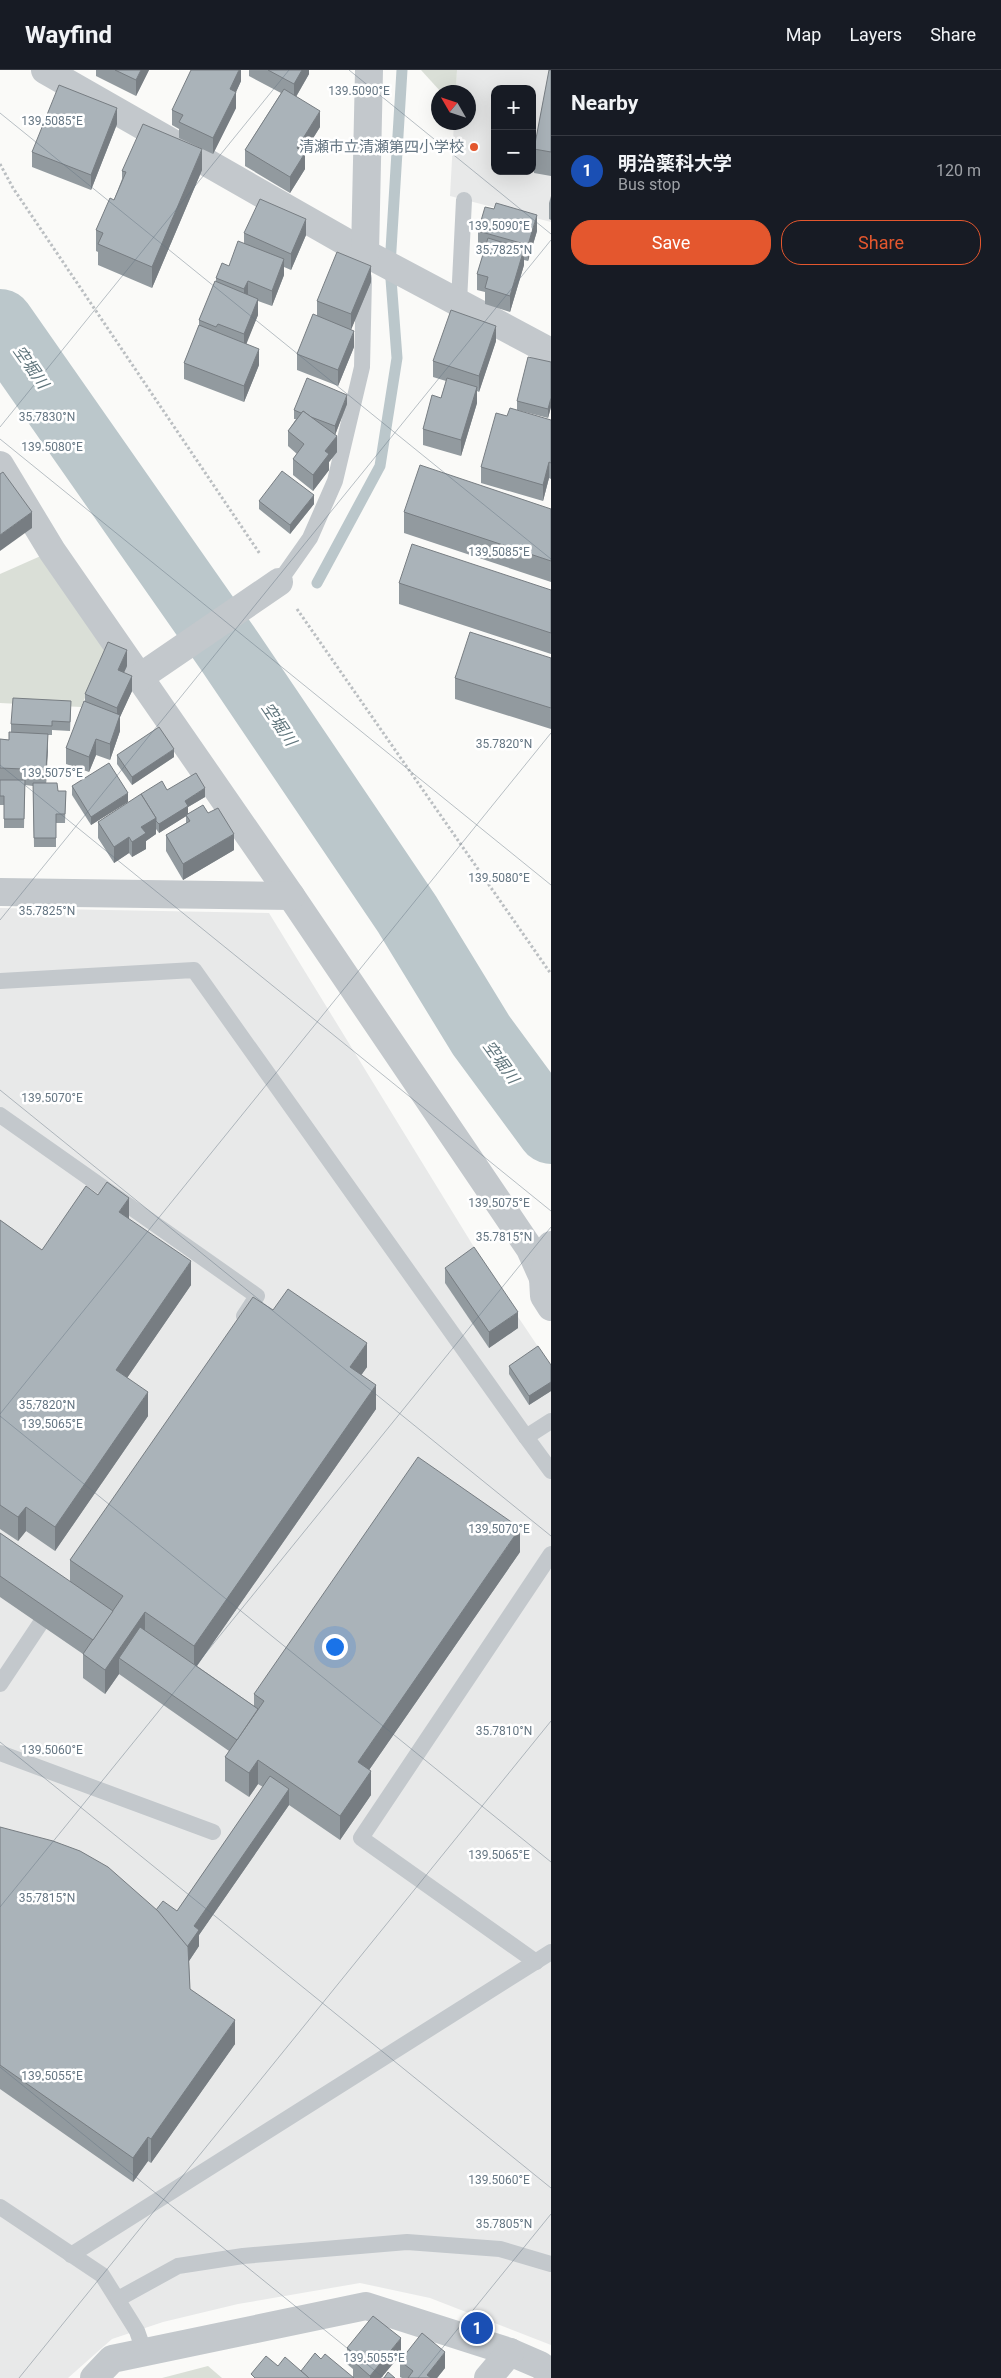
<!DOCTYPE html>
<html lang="en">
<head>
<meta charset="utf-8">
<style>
	body { margin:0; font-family:Roboto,"Noto Sans JP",sans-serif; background:#20242c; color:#f1f3f6 }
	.controls { position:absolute; right:15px; top:15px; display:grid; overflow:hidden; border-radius:10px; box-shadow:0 5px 20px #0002 }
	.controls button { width:45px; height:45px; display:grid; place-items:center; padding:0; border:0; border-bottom:1px solid #363941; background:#171b24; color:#f1f3f6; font:25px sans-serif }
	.compass { position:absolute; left:431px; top:15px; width:45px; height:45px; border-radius:50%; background:#171b24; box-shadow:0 5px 20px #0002; rotate:309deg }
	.you { position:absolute; left:334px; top:1576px; width:18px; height:18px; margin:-12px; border:4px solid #fff; border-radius:50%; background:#1a73e8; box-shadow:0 0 0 8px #1a73e833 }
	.badge { display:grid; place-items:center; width:32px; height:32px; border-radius:50%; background:#e4572e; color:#fff; font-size:16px; font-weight:700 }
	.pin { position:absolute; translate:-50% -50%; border:2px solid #fff; box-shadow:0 1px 5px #0006 }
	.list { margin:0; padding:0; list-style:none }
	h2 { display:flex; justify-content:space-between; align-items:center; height:65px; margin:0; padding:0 20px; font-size:21px }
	h2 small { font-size:16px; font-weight:400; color:#9ea1a6 }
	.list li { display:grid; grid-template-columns:32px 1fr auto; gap:15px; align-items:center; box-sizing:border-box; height:70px; padding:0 20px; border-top:1px solid #363941 }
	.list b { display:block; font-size:19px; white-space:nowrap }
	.list p { margin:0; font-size:16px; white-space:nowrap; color:#9ea1a6 }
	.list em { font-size:16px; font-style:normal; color:#9ea1a6 }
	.actions { display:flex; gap:10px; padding:15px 20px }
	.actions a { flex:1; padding:11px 0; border:1px solid #e4572e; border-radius:20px; text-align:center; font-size:18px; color:#e4572e }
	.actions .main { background:#e4572e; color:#fff }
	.map { position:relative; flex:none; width:551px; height:2308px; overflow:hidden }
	header { display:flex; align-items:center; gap:30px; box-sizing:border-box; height:70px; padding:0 25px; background:#171b24; border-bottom:1px solid #363941 }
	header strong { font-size:24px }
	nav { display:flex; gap:28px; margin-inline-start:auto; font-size:18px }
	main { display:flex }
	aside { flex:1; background:#171b24 }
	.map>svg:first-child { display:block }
</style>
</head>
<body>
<header>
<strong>Wayfind</strong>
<nav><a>Map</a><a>Layers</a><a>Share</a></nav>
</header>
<main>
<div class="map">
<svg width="551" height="2308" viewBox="0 0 551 2308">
	<rect width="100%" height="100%" fill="#fafaf8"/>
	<g fill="#e8e9e9" fill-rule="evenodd">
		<path d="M457,0h94v152l-101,-26 4,-73 14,-1v-30h-12zM495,19h37v82h-37z"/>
		<polygon points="0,838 269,843 504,1226 551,1296 551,2275 430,2228 360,2213 238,2234 163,2252 112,2269 68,2308 0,2308"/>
	</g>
	<g fill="#dadfd7">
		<polygon points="421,0 457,0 456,22 441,22"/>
		<polygon points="52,481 107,578 81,637 0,633 0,504"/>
		<polygon points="208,2296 222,2308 162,2308"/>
	</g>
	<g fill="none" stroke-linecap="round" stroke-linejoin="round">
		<polyline stroke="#bbc7cb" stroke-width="11" points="317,513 380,396 397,288 390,196 402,0"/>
		<polyline stroke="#bbc7cb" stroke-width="68" points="0,253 230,582 407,844 481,965 551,1060"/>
		<g stroke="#bbbfc2" stroke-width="3" stroke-dasharray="2.5 2.5" stroke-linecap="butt">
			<polyline points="0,94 13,118 260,484"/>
			<polyline points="297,539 551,904"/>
		</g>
		<g stroke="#c3c8cc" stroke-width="16">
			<polyline points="459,232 464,130"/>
			<polyline points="279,512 310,468 335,411 362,297 364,208"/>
			<polyline points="0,911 194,900 526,1367 551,1351"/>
			<polyline points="0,1045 257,1226 244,1246"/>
			<polyline points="526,1367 551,1401"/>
			<polyline points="0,1614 40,1554"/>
			<polyline points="0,1683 213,1762"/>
			<polyline points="536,1892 361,1768 551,1484"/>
			<polyline points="0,2137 102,2205 137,2261 144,2281"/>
			<polyline points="71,2185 551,1882"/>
			<polyline points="118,2229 178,2196 243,2186 407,2172 500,2179 551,2194"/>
		</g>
		<g stroke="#c3c8cc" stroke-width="28">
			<polyline points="45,0 365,183 551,282"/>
			<polyline points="365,183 369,0"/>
			<polyline points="0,395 52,481 291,826 530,1179 543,1208"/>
			<polyline points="140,607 279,512"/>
			<polyline points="0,822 291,826"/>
			<polyline points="551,1175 543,1208 544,1226 551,1237"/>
			<polyline points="94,2308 112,2289 366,2236 510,2282 540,2295 551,2303"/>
			<polyline points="488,2308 510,2282"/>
		</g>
	</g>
	<g fill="#929a9f">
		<polygon points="96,0 149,0 136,26 96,6"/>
		<polygon points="241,0 241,11 236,22 236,38 213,84 179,68 179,59 172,55 172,40"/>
		<polygon points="249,0 309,0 309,4 296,27 320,57 304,83 305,99 290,123 245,96 245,80 281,23 249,6"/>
		<polygon points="551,0 551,106 534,103 534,79"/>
		<polygon points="117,54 91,120 32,97 32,82"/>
		<polygon points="202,100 152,218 98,195 98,182 96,181 96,160 114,130 122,109 122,101"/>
		<polygon points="551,126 551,150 549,149 549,133"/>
		<polygon points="478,161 537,161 528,191 524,190 524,195 510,242 485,234 485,222 477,220 477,204 485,179 478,177"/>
		<polygon points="244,163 306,165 291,200 284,197 284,205 272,236 258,231 258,245 246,273 259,295 244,332 184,309 184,293 199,256 199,250 216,212 216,208 229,196 244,173"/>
		<polygon points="371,212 351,259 354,277 338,316 297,300 297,284 317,246 317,231"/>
		<polygon points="496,271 479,322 477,321 477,333 461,386 423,375 423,359 441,328 446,311 433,307 433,291"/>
		<polygon points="551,292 551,337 548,348 517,340 517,331"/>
		<polygon points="347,334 335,365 337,382 329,392 329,400 313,421 293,405 293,389 297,384 288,376 288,361 296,349 294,349 294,340"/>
		<polygon points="507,346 551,350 551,409 549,408 543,431 481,413 481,397"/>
		<polygon points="259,431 314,434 290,464 259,439"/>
		<polygon points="551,439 551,512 404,463 404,442"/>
		<polygon points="399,513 551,520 551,584 399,534"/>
		<polygon points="551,588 551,659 455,629 455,608"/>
		<polygon points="127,596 124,602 132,621 120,647 120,661 110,690 96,685 89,702 66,694 66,678 85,632 85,624"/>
		<polygon points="71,640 70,661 52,660 52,665 48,665 46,713 58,721 66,721 65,753 56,753 56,777 34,777 33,716 25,715 24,758 4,758 4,735 0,735 0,669 9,670 11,662 11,654"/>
		<polygon points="117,685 174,687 132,715 117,694"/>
		<polygon points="72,716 128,732 91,755 72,725"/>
		<polygon points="167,720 205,727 188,737 188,744 208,743 234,780 183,810 166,781 166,765 186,753 186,746 159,763 156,759 156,764 146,771 146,779 132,787 129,783 114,793 98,768 98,752"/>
		<polygon points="129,1149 191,1215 127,1308 148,1346 55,1481 26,1461 18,1471 0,1459 0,1150 42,1180"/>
		<polygon points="445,1198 518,1258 489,1278 445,1213"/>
		<polygon points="273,1240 367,1297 361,1305 376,1339 197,1596 254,1636 254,1624 520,1482 369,1700 371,1725 340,1770 289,1735 199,1865 199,1876 189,1891 190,1919 235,1974 151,2093 148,2091 133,2112 0,2019 0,1757 156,1840 177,1841 263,1717 258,1714 249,1727 225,1711 225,1687 229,1681 119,1604 105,1624 83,1608 83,1584 0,1527 0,1463 70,1512 70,1490"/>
		<polygon points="551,1295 551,1321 529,1335 509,1304 509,1296"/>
		<polygon points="347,2278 401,2284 381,2308 354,2308 353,2307 353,2299 347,2294"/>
		<polygon points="400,2291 445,2298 437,2308 402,2308 400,2307"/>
	</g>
	<g fill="#777d82">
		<polygon points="141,0 149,0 136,26 136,10"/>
		<polygon points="239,0 241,0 241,11 232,31 236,22 236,38 213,84 213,68 230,19"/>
		<polygon points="302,0 309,0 309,4 294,30 294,14"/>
		<polygon points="117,38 117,54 91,120 91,105"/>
		<polygon points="320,41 320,57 297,94 297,78"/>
		<polygon points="202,79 202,100 152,218 152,197"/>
		<polygon points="305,83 305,99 290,123 290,107"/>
		<polygon points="537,145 537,161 528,191 528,175"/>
		<polygon points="306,149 306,165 291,200 291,184"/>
		<polygon points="524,179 524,195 510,242 510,226"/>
		<polygon points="284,189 284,205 272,236 272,221"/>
		<polygon points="371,196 371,212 351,260 351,244"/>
		<polygon points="248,211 248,227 244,235 244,219"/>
		<polygon points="258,229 258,245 244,280 244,264"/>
		<polygon points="496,256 496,271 479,322 479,306"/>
		<polygon points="354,261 354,277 338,316 338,300"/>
		<polygon points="259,279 259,295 244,332 244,316"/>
		<polygon points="477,317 477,333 461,386 461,370"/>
		<polygon points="347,325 347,334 335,365 335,356"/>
		<polygon points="551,328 551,337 548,348 548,339"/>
		<polygon points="337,366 337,382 329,392 329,400 313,421 313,405 325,381"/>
		<polygon points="549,392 549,408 543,431 543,415"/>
		<polygon points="314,425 314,434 290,464 290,455"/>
		<polygon points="32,442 32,458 0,481 0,465"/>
		<polygon points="127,580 127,596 118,616 118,600"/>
		<polygon points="132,606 132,621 120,647 120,661 110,690 110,674 117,654 117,638"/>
		<polygon points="48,664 48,680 46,716 46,700"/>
		<polygon points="96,669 96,685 89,702 89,687"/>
		<polygon points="174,679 174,687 132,715 132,707"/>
		<polygon points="205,718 205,727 188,737 188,745 159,763 159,754 185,731"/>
		<polygon points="128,723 128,732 91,755 91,747"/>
		<polygon points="156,748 156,764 146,771 146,779 132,787 132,772 141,757"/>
		<polygon points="234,764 234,780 183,810 183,794"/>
		<polygon points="129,767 129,783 114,793 114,777"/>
		<polygon points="129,1128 129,1152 119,1142"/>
		<polygon points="191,1191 191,1215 116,1324 116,1300"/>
		<polygon points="518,1242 518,1258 489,1278 489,1262"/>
		<polygon points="367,1273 367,1297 350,1321 350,1297"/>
		<polygon points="551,1312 551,1321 529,1335 529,1326"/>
		<polygon points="376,1315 376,1339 194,1600 194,1576"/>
		<polygon points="148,1322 148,1346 55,1481 55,1457"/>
		<polygon points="26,1437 26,1461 18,1471 18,1447"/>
		<polygon points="520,1458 520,1482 358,1716 358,1692"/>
		<polygon points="145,1542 145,1566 119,1588 119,1604 105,1624 105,1600"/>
		<polygon points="258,1690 258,1714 249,1727 249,1703"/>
		<polygon points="371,1701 371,1725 340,1770 340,1746"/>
		<polygon points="289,1719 289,1735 199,1865 199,1876 185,1897 185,1881 194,1856"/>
		<polygon points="235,1950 235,1974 151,2093 151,2069"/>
		<polygon points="148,2067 148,2091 133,2112 133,2088"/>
		<polygon points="401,2268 401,2284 381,2308 370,2308 370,2306"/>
		<polygon points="445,2282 445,2298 437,2308 427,2308 427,2305"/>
	</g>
	<g fill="#aab3b9" stroke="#777d82">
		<polygon points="115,0 141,0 136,10"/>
		<polygon points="191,0 239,0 230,19 236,22 213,68 179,52 183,45 172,40"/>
		<polygon points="268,0 302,0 294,14"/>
		<polygon points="549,0 551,0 551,82 534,79"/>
		<polygon points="59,15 117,38 91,105 32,82"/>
		<polygon points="284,19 320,41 297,78 305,83 290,107 245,80"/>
		<polygon points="143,54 202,79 152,197 98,174 103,163 96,160 110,128 114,130 126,102 122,101"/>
		<polygon points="260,129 306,149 291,184 244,163"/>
		<polygon points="496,133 537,145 528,175 478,161 485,137 494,139"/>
		<polygon points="488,168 524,179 510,226 485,218 488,207 477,204"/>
		<polygon points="238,171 284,189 272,221 248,211 244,219 216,208 222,193 229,196"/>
		<polygon points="337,182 371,196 351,244 317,231"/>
		<polygon points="215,211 258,229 244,264 218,254 216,257 199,250"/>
		<polygon points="451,240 496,256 479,306 433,291"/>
		<polygon points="313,244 354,261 338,300 297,284"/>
		<polygon points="199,255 259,279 244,316 184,293"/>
		<polygon points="528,287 551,292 551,328 548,339 517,331"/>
		<polygon points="307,308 347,325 335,356 311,347 303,341 301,343 294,340"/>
		<polygon points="447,308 477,317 461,370 423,359 432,325 441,328"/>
		<polygon points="510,338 551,350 551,393 549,392 543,415 481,397 496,343 507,346"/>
		<polygon points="303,341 337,366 325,381 329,384 313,405 293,389 304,374 288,361"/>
		<polygon points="420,395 551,439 551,491 404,442"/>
		<polygon points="282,401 314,425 290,455 259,431"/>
		<polygon points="3,402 32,442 0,465 0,404"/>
		<polygon points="412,474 551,520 551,563 399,513"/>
		<polygon points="470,562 551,588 551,638 455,608"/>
		<polygon points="108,572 127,580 118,600 132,606 117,638 85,624"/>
		<polygon points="13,628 71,631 70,652 52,651 52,656 11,654"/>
		<polygon points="84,631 120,645 110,674 96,669 89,687 66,678"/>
		<polygon points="159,657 174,679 132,707 117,685"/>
		<polygon points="9,662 48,664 46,700 0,698 0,669 9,670"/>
		<polygon points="109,693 128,723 91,747 72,716"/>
		<polygon points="196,703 205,718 185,731 188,736 159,754 156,751 156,748 141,724 162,711 167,720"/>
		<polygon points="0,710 25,710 24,749 4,749 4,726 0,726"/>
		<polygon points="33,713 57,713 58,721 66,721 65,744 56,744 56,768 34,768"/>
		<polygon points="141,724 156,748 141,757 146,763 132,772 129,767 114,777 98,752"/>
		<polygon points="203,735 208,743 218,738 234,764 183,794 166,765 190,751 186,745"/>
		<polygon points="107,1112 129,1128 119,1142 191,1191 116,1300 148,1322 55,1457 26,1437 18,1447 0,1435 0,1150 42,1180 86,1116 98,1125"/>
		<polygon points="474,1177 518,1242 489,1262 445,1198"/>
		<polygon points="288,1219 367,1273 350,1297 376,1315 194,1576 145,1542 105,1600 83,1584 123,1526 70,1490 253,1227 273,1240"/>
		<polygon points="538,1276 551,1295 551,1312 529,1326 509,1296"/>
		<polygon points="418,1387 520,1458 358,1692 371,1701 340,1746 258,1690 249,1703 225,1687 264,1631 254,1624"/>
		<polygon points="0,1463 113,1541 93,1570 0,1506"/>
		<polygon points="140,1557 258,1639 237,1670 119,1588"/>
		<polygon points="270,1706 289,1719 194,1856 199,1860 187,1877 156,1840 163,1831 177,1841"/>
		<polygon points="0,1757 53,1771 80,1781 108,1797 158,1841 188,1877 190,1919 235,1950 151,2069 148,2067 133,2088 0,1995"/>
		<polygon points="373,2246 401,2268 370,2306 353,2291 357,2286 347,2278"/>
		<polygon points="422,2263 445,2282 427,2305 431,2308 408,2308 413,2301 400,2291"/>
		<polygon points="315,2283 321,2289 325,2284 354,2308 309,2308 301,2301"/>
		<polygon points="266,2286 278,2296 285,2287 309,2308 255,2308 251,2304"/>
		<polygon points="388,2302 395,2308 384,2308"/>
	</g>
	<path fill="none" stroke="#657683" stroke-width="1" stroke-opacity="0.45" d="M349,0l202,164M0,43l551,446M0,357l289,-357M0,369l551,446M0,695l551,446M0,850l551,-680M0,1020l551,446M0,1344l551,-681M0,1346l551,446M0,1672l551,446M0,1837l551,-680M0,1997l384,311M19,2308l532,-657M418,2308l133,-164"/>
	<circle fill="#e4572e" stroke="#fff" stroke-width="2" cx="474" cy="77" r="5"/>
	<g text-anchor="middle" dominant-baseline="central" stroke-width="5" stroke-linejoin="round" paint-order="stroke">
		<g font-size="15" fill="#657683" stroke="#fff" text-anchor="end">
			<text x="464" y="77">清瀬市立清瀬第四小学校</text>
		</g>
		<g font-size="16" font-style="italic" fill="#60757c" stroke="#fff">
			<text transform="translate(31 297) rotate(55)">空堀川</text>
			<text transform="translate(279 654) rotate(56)">空堀川</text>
			<text transform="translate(501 992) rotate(54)">空堀川</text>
		</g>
	</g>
	<g font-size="12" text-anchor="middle" fill="#657683" stroke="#fff" stroke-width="5" stroke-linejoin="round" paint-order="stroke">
		<text x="359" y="25">139.5090°E</text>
		<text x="52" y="55">139.5085°E</text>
		<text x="499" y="160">139.5090°E</text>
		<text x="504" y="184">35.7825°N</text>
		<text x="47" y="351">35.7830°N</text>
		<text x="52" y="381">139.5080°E</text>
		<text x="499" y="486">139.5085°E</text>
		<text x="504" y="678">35.7820°N</text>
		<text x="52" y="707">139.5075°E</text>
		<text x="499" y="812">139.5080°E</text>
		<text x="47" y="845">35.7825°N</text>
		<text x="52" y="1032">139.5070°E</text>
		<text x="499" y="1137">139.5075°E</text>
		<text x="504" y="1171">35.7815°N</text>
		<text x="47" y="1339">35.7820°N</text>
		<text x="52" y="1358">139.5065°E</text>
		<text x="499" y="1463">139.5070°E</text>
		<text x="504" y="1665">35.7810°N</text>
		<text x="52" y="1684">139.5060°E</text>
		<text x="499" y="1789">139.5065°E</text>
		<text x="47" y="1832">35.7815°N</text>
		<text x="52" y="2010">139.5055°E</text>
		<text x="499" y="2114">139.5060°E</text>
		<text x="504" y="2158">35.7805°N</text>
		<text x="374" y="2292">139.5055°E</text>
	</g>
</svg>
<div class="controls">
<button>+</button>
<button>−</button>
</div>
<svg class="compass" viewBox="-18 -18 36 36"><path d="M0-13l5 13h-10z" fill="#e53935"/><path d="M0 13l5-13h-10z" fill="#9ea1a6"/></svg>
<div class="you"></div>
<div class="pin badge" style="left:477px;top:2258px;background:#1a4fb4">1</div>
</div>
<aside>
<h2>Nearby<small></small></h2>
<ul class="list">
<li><span class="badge" style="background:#1a4fb4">1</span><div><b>明治薬科大学</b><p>Bus stop</p></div><em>120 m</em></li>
</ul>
<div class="actions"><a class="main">Save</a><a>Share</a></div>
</aside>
</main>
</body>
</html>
